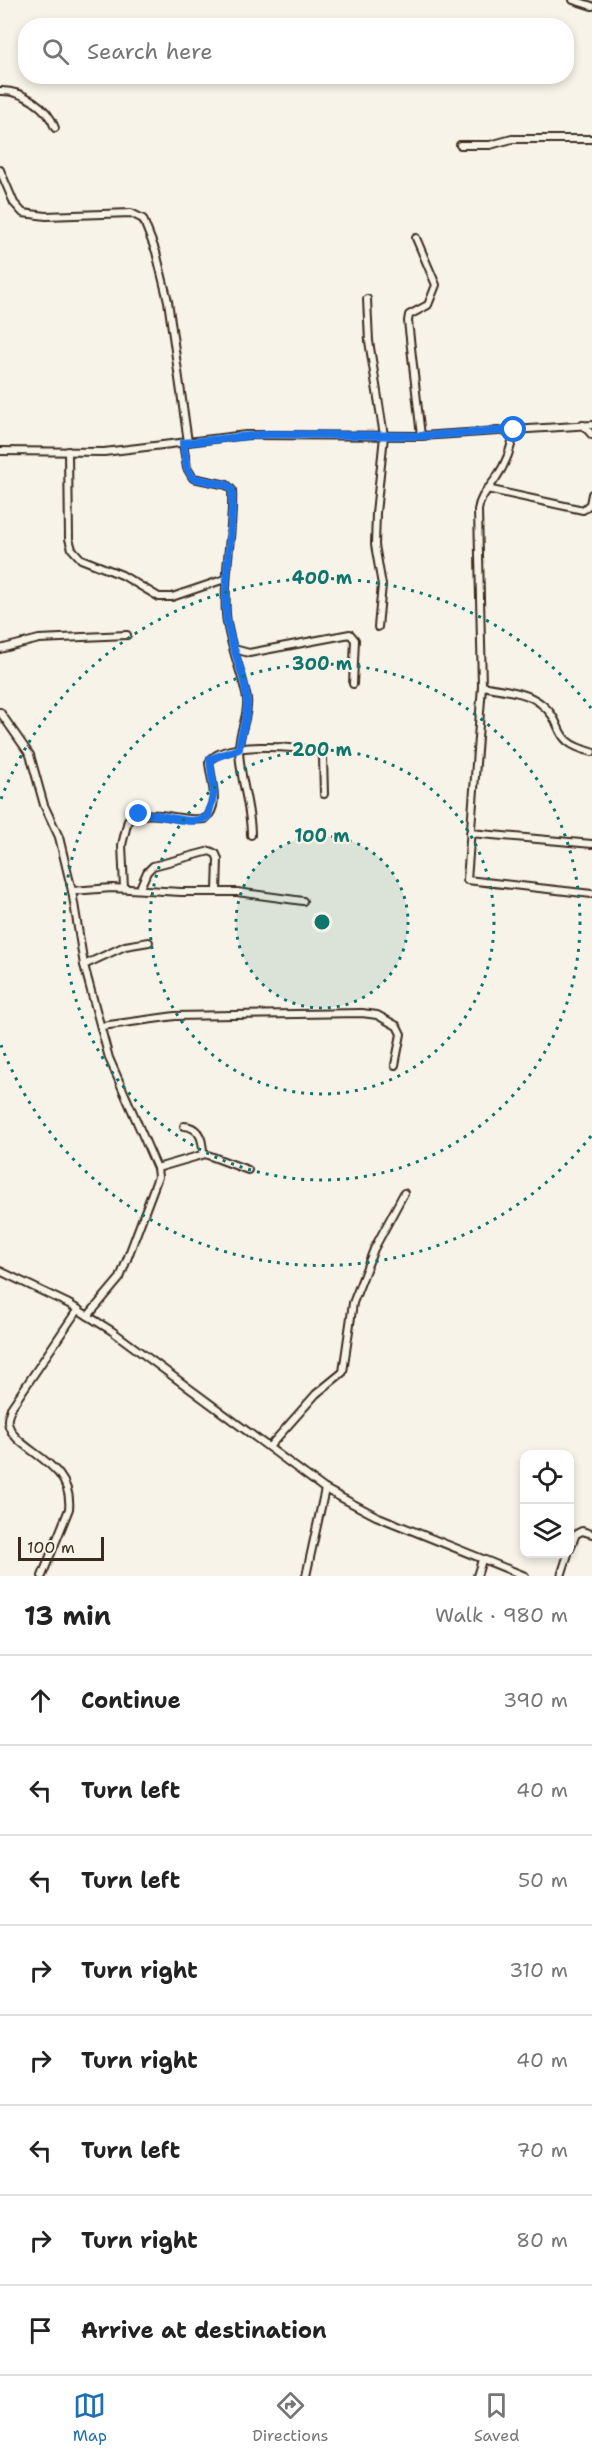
<!DOCTYPE html>
<html lang="en">
<head>
<meta charset="utf-8">
<style>
	body { margin:0; font-family:"Shantell Sans",sans-serif; background:#f6f6f6; color:#222 }
	.controls { position:absolute; right:18px; bottom:18px; display:grid; overflow:hidden; border-radius:12px; box-shadow:0 3px 9px #0003 }
	.controls button { width:54px; height:54px; display:grid; place-items:center; padding:0; border:0; border-bottom:2px solid #e0e0e0; background:#fff; color:#222; font:30px sans-serif }
	.scale { position:absolute; left:18px; bottom:15px; width:86px; box-sizing:border-box; padding-left:6px; border:3px solid #3b2a1e; border-top:0; font-size:16px; line-height:21px; white-space:nowrap; color:#3b2a1e; -webkit-text-stroke:4px #f7f3e8; paint-order:stroke }
	.stop { position:absolute; width:18px; height:18px; margin:-14px; border:4px solid #1a73e8; border-radius:50%; background:#fff }
	.stop.end { background:#1a73e8; border-color:#fff; box-shadow:0 2px 6px #0008 }
	.list { margin:0; padding:0; list-style:none }
	h2 { display:flex; justify-content:space-between; align-items:center; height:78px; margin:0; padding:0 24px; font-size:26px }
	h2 small { font-size:20px; font-weight:400; color:#767676 }
	.list li { display:grid; grid-template-columns:39px 1fr auto; gap:18px; align-items:center; box-sizing:border-box; height:90px; padding:0 24px; border-top:2px solid #e0e0e0 }
	.list b { display:block; font-size:22px; white-space:nowrap }
	.list em { font-size:20px; font-style:normal; color:#767676 }
	.icon { flex:none; width:33px; height:33px; fill:none; stroke:currentColor; stroke-width:2; stroke-linecap:round; stroke-linejoin:round }
	.map { position:relative; flex:none; width:592px; height:1576px; overflow:hidden }
	.search { position:absolute; background:#fff; box-shadow:0 3px 9px #0003; left:18px; right:18px; top:18px; height:66px; display:flex; align-items:center; gap:15px; box-sizing:border-box; padding:0 21px; border-radius:24px; color:#767676; font-size:22px }
	.sheet { height:798px; background:#fff }
	nav { display:flex; justify-content:space-around; align-items:center; box-sizing:border-box; height:84px; border-top:2px solid #e0e0e0; background:#fff; font-size:16px; color:#767676 }
	nav a { display:grid; justify-items:center; gap:3px }
	nav .on { color:#1f6fb2 }
	.map>svg:first-child { display:block }
</style>
</head>
<body>
<div class="map">
<svg width="592" height="1576" viewBox="0 0 592 1576">
	<rect width="100%" height="100%" fill="#f7f3e8"/>
	<filter id="ink" filterUnits="userSpaceOnUse"><feTurbulence type="fractalNoise" baseFrequency=".0167" numOctaves="2"/><feDisplacementMap in="SourceGraphic" scale="12" xChannelSelector="R" yChannelSelector="G"/><feConvolveMatrix kernelMatrix="1 2 1 2 8 2 1 2 1" color-interpolation-filters="sRGB"/></filter>
	<g filter="url(#ink)">
		<g fill="none" stroke-linecap="round" stroke-linejoin="round">
			<defs>
				<g id="minor">
					<polyline points="573,0 592,6"/>
					<path d="M0,91c22,-1 48,16 55,37"/>
					<polyline points="460,145 490,145 512,139 592,139"/>
					<polyline points="0,170 14,203 23,213 46,216 131,213 143,219 156,252 168,301 188,442"/>
					<polyline points="416,238 436,285 428,305 409,315 408,321 421,436"/>
					<polyline points="367,299 369,341 384,436 376,513 375,545 382,585 378,627"/>
					<polyline points="583,425 592,435"/>
					<path d="M514,430c-2,16 -8,34 -18,48 -8,12 -16,18 -18,32l4,176 -15,194 125,14"/>
					<path d="M183,443l4,25 6,10 34,7 5,5c2,41 -9,82 -6,124 2,29 16,56 21,85 2,17 -8,32 -8,49 0,29 12,57 12,87"/>
					<polyline points="0,451 104,452 246,435 421,436 592,425"/>
					<polyline points="68,451 69,539 72,549 81,559 122,575 159,597 172,597 225,579"/>
					<polyline points="487,489 583,510 590,504 592,494"/>
					<polyline points="0,649 39,639 127,635"/>
					<polyline points="234,649 249,653 350,634 355,640 353,684"/>
					<path d="M482,686c19,4 43,5 58,17 28,21 8,38 52,49"/>
					<polyline points="0,712 30,755 44,805 59,837 72,891 84,965 109,1058 157,1168 158,1177 120,1278 88,1316"/>
					<polyline points="470,833 592,844"/>
					<path d="M124,888l-2,-43 6,-25c25,-13 49,2 77,-1 16,-13 6,-38 4,-56 8,-23 91,-16 111,-11l3,5 1,37"/>
					<polyline points="140,888 147,872 153,866 210,851 216,854 218,859 217,891"/>
					<polyline points="72,891 112,888 181,892 237,892 303,901"/>
					<polyline points="84,965 125,946 149,942"/>
					<polyline points="102,1026 175,1016 362,1013 377,1015 397,1026 401,1034 395,1065"/>
					<path d="M184,1126c16,1 19,14 19,28"/>
					<polyline points="157,1168 205,1154 248,1170"/>
					<polyline points="0,1271 69,1304 112,1331 325,1489 376,1516 525,1576"/>
					<polyline points="269,1447 316,1394 343,1372 353,1303 374,1249 404,1193"/>
					<polyline points="570,1549 576,1534 582,1531 592,1534"/>
					<path d="M42,1576l27,-67c5,-50 -57,-57 -61,-87 -1,-4 2,-10 3,-14l67,-99"/>
					<polyline points="306,1576 325,1489"/>
					<polyline points="477,1576 482,1560"/>
					<polyline points="561,1576 568,1554"/>
				</g>
			</defs>
			<use href="#minor" stroke="#3b2a1e" stroke-width="10"/>
			<use href="#minor" stroke="#f7f3e8" stroke-width="6"/>
		</g>
	</g>
	<g fill="none" stroke-linecap="round" stroke-linejoin="round" filter="url(#ink)">
		<path stroke="#1a73e8" stroke-width="8" d="M139,814c21,-3 51,15 69,2l6,-23 -4,-34 29,-10c1,-15 9,-31 8,-45 -1,-33 -20,-62 -21,-94 -2,-40 8,-80 6,-120l-5,-5 -34,-7 -6,-10 -4,-25 85,-9 153,2 93,-6"/>
	</g>
	<circle cx="322" cy="922" r="86" fill="#0f766e" fill-opacity=".12"/>
	<g fill="none" stroke="#0f766e" stroke-width="3" stroke-dasharray="3 6">
		<circle cx="322" cy="922" r="86"/>
		<circle cx="322" cy="922" r="172"/>
		<circle cx="322" cy="922" r="258"/>
		<path d="M591 1136A344 344 0 0 1 1 1045M1 799A344 344 0 0 1 591 708"/>
	</g>
	<circle cx="322" cy="922" r="9" fill="#0f766e" stroke="#f7f3e8" stroke-width="3"/>
	<g font-size="18" text-anchor="middle" font-weight="bold" fill="#0f766e" stroke="#f7f3e8" stroke-width="4.5" stroke-linejoin="round" paint-order="stroke">
		<text x="322" y="584">400 m</text>
		<text x="322" y="670">300 m</text>
		<text x="322" y="756">200 m</text>
		<text x="322" y="842">100 m</text>
	</g>
</svg>
<div class="controls">
<button><svg class="icon" aria-label="locate" viewBox="0 0 24 24"><circle cx="12" cy="12" r="6"/><path d="M12 2v4M12 18v4M2 12h4M18 12h4"/></svg></button>
<button><svg class="icon" aria-label="layers" viewBox="0 0 24 24"><path d="M12 4l9 5-9 5-9-5zM3 14l9 5 9-5"/></svg></button>
</div>
<div class="scale">100 m</div>
<div class="stop" style="left:514px;top:430px"></div>
<div class="stop end" style="left:139px;top:814px"></div>
<div class="search"><svg class="icon" aria-label="search" viewBox="0 0 24 24"><circle cx="10" cy="10" r="6"/><path d="M15 15l6 6"/></svg>Search here</div>
</div>
<section class="sheet">
<h2>13 min<small>Walk · 980 m</small></h2>
<ul class="list">
<li><svg class="icon" aria-label="ahead" viewBox="0 0 24 24"><path d="M12 20V5M6 11l6-6 6 6"/></svg><div><b>Continue</b></div><em>390 m</em></li>
<li><svg class="icon" aria-label="left" viewBox="0 0 24 24"><path d="M17 20v-9H6M10 6l-5 5 5 5"/></svg><div><b>Turn left</b></div><em>40 m</em></li>
<li><svg class="icon" aria-label="left" viewBox="0 0 24 24"><path d="M17 20v-9H6M10 6l-5 5 5 5"/></svg><div><b>Turn left</b></div><em>50 m</em></li>
<li><svg class="icon" aria-label="right" viewBox="0 0 24 24"><path d="M7 20v-9h11M14 6l5 5-5 5"/></svg><div><b>Turn right</b></div><em>310 m</em></li>
<li><svg class="icon" aria-label="right" viewBox="0 0 24 24"><path d="M7 20v-9h11M14 6l5 5-5 5"/></svg><div><b>Turn right</b></div><em>40 m</em></li>
<li><svg class="icon" aria-label="left" viewBox="0 0 24 24"><path d="M17 20v-9H6M10 6l-5 5 5 5"/></svg><div><b>Turn left</b></div><em>70 m</em></li>
<li><svg class="icon" aria-label="right" viewBox="0 0 24 24"><path d="M7 20v-9h11M14 6l5 5-5 5"/></svg><div><b>Turn right</b></div><em>80 m</em></li>
<li><svg class="icon" aria-label="arrive" viewBox="0 0 24 24"><path d="M6 21V4h12l-3 4 3 4H6"/></svg><div><b>Arrive at destination</b></div></li>
</ul>
</section>
<nav>
<a class="on"><svg class="icon" aria-label="map" viewBox="0 0 24 24"><path d="M3 6l6-2 6 2 6-2v14l-6 2-6-2-6 2zM9 4v14M15 6v14"/></svg>Map</a>
<a><svg class="icon" aria-label="directions" viewBox="0 0 24 24"><path d="M12 3l9 9-9 9-9-9zM9 14v-3h6M13 9l2 2-2 2"/></svg>Directions</a>
<a><svg class="icon" aria-label="saved" viewBox="0 0 24 24"><path d="M7 4h10v16l-5-4-5 4z"/></svg>Saved</a>
</nav>
</body>
</html>
